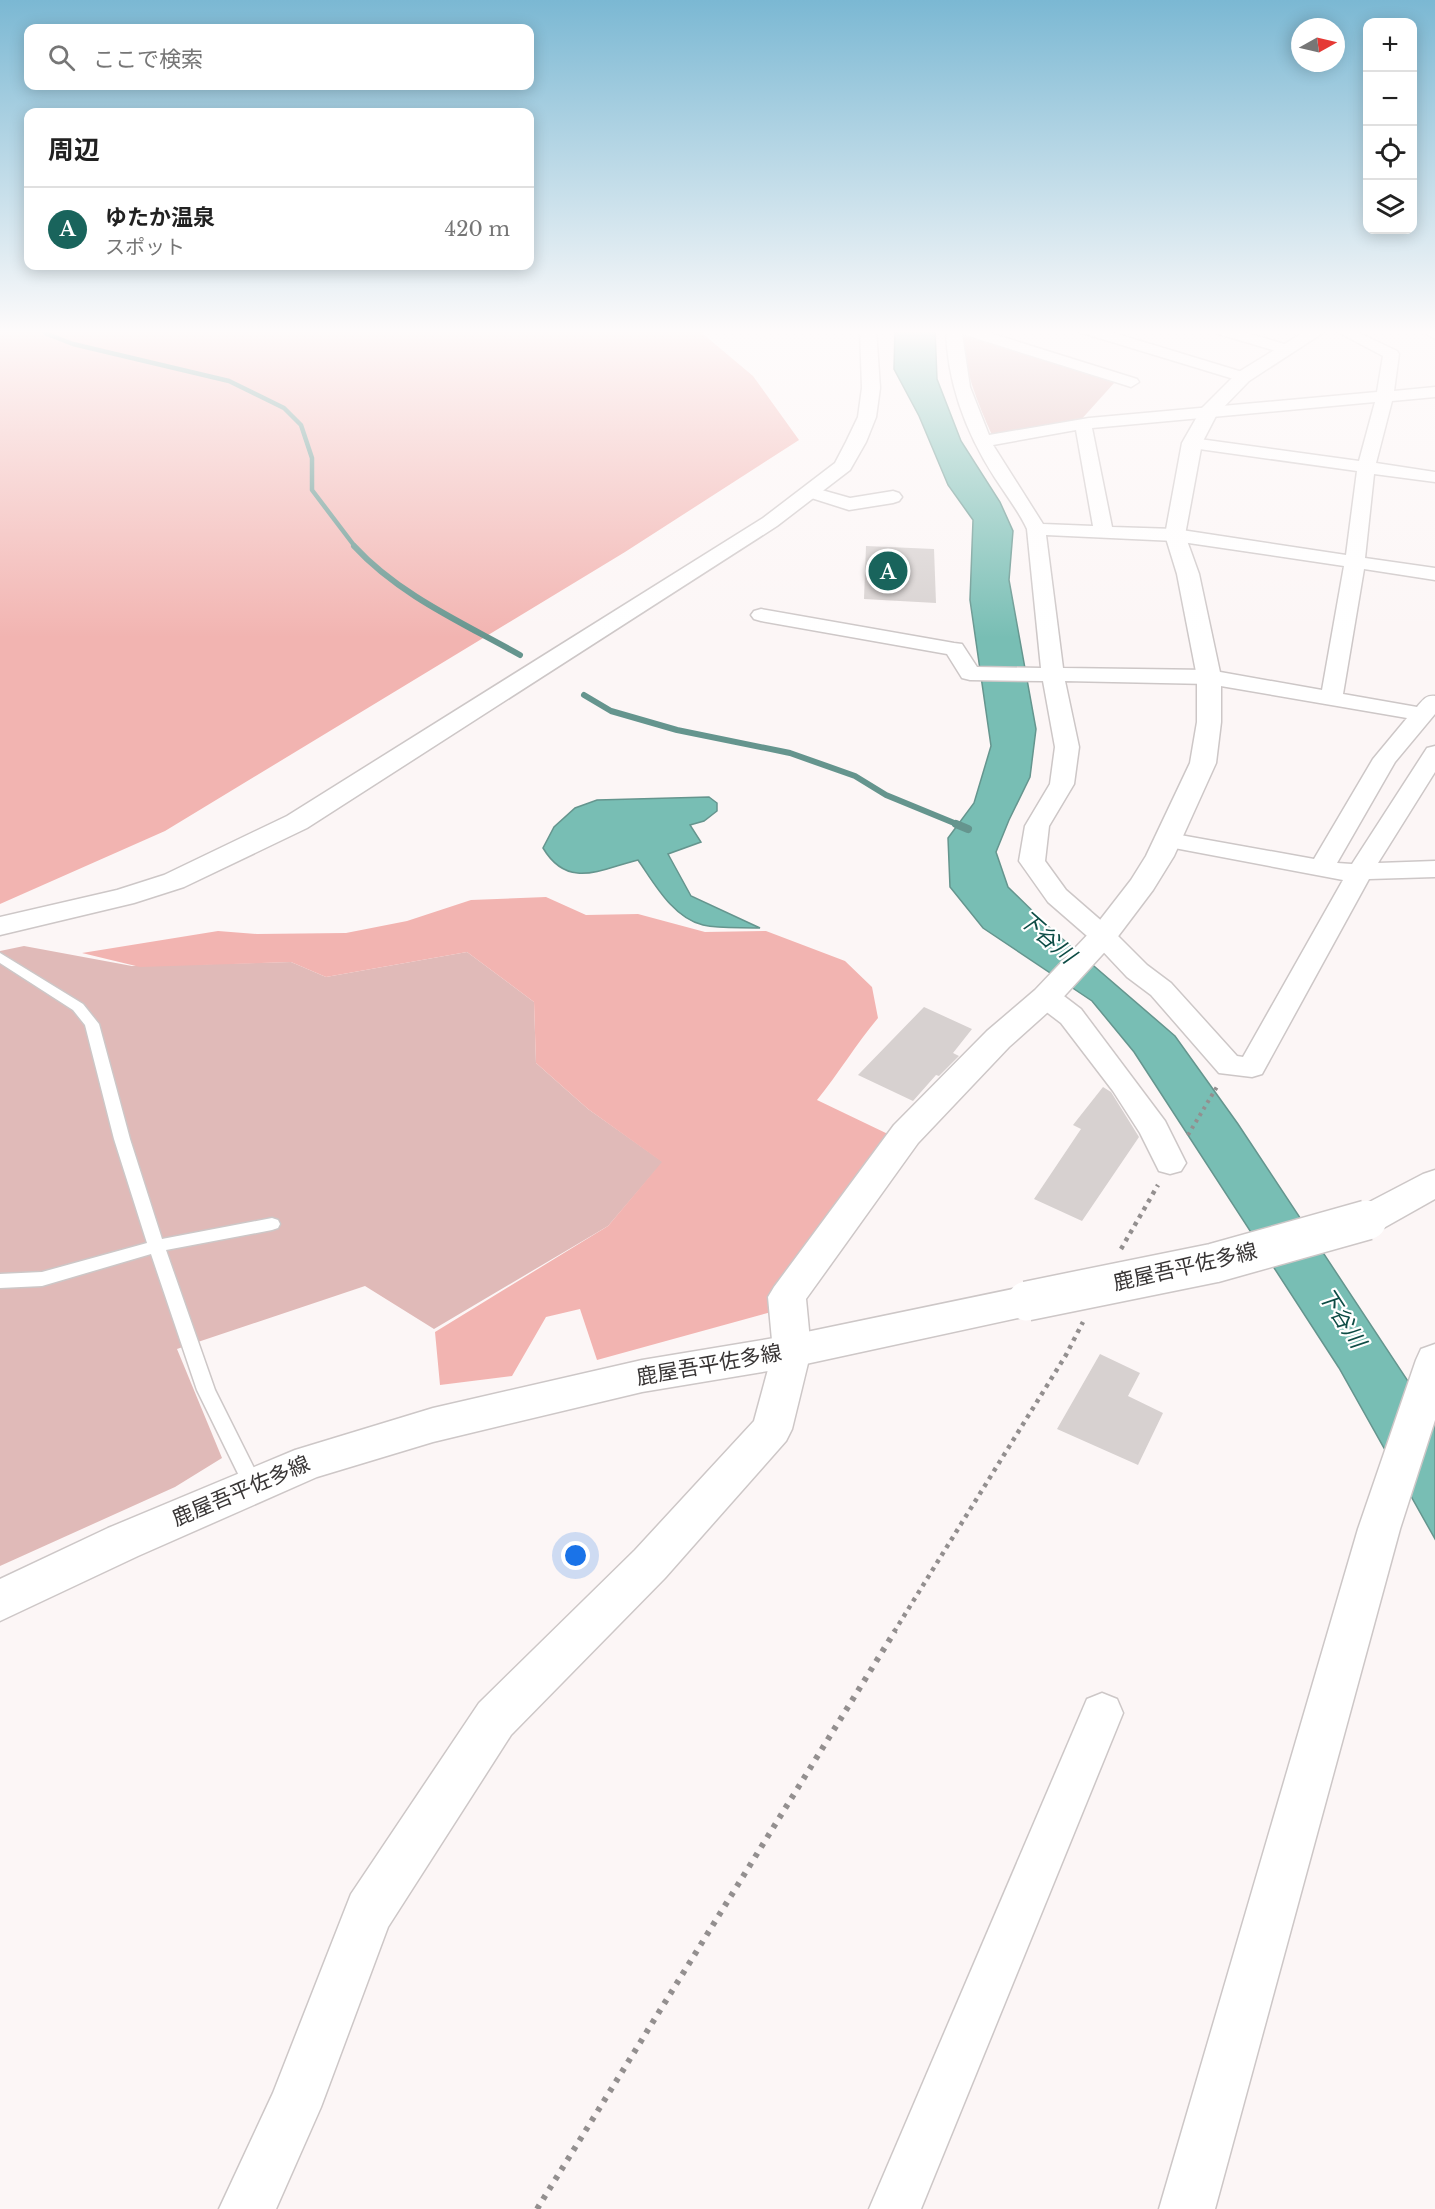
<!DOCTYPE html>
<html lang="ja">
<head>
<meta charset="utf-8">
<style>
	body { margin:0; font-family:"Libre Baskerville","Noto Sans JP",serif; background:#f2f2f2; color:#222 }
	.controls { position:absolute; right:18px; top:18px; display:grid; overflow:hidden; border-radius:12px; box-shadow:0 3px 15px #0003 }
	.controls button { width:54px; height:54px; display:grid; place-items:center; padding:0; border:0; border-bottom:2px solid #e0e0e0; background:#fff; color:#222; font:30px sans-serif }
	.compass { position:absolute; left:1291px; top:18px; width:54px; height:54px; border-radius:50%; background:#fff; box-shadow:0 3px 15px #0003; rotate:82deg }
	.you { position:absolute; left:576px; top:1556px; width:21px; height:21px; margin:-15px; border:4px solid #fff; border-radius:50%; background:#1a73e8; box-shadow:0 0 0 9px #1a73e833 }
	.badge { display:grid; place-items:center; width:39px; height:39px; border-radius:50%; background:#19645c; color:#fff; font-size:20px; font-weight:700 }
	.pin { position:absolute; translate:-50% -50%; border:3px solid #fff; box-shadow:0 2px 6px #0006 }
	.list { margin:0; padding:0; list-style:none }
	h2 { display:flex; justify-content:space-between; align-items:center; height:78px; margin:0; padding:0 24px; font-size:26px }
	h2 small { font-size:20px; font-weight:400; color:#767676 }
	.list li { display:grid; grid-template-columns:39px 1fr auto; gap:18px; align-items:center; box-sizing:border-box; height:84px; padding:0 24px; border-top:2px solid #e0e0e0 }
	.list b { display:block; font-size:22px; white-space:nowrap }
	.list p { margin:0; font-size:20px; white-space:nowrap; color:#767676 }
	.list em { font-size:20px; font-style:normal; color:#767676 }
	.icon { flex:none; width:33px; height:33px; fill:none; stroke:currentColor; stroke-width:2; stroke-linecap:round; stroke-linejoin:round }
	.map { position:relative; flex:none; width:1435px; height:2209px; overflow:hidden }
	.search { position:absolute; background:#fff; box-shadow:0 3px 15px #0003; left:24px; top:24px; width:510px; height:66px; display:flex; align-items:center; gap:15px; box-sizing:border-box; padding:0 21px; border-radius:12px; color:#767676; font-size:22px }
	.panel { position:absolute; background:#fff; box-shadow:0 3px 15px #0003; left:24px; top:108px; width:510px; height:162px; border-radius:12px }
	.map>svg:first-child { display:block }
</style>
</head>
<body>
<div class="map">
<svg width="1435" height="2209" viewBox="0 0 1435 2209">
	<rect width="100%" height="100%" fill="#fcf6f6"/>
	<g fill="#e0bab8">
		<path d="M961,334l154,48 -36,40 -87,13c-15,-33 -27,-64 -31,-101z"/>
		<polygon points="24,946 132,966 291,962 326,977 467,952 534,1002 536,1063 588,1109 663,1162 608,1226 434,1329 365,1286 177,1349 222,1458 175,1487 0,1566 0,951"/>
	</g>
	<g fill="#f2b4b1">
		<polygon points="0,329 704,329 703,334 753,376 799,440 625,552 165,831 0,904"/>
		<path d="M546,897l40,18 52,-1 67,18 61,-1 79,30 27,26 6,31c-22,26 -39,55 -61,82l73,35 -115,176 -178,49 -17,-51 -34,8 -34,59 -72,9 -5,-53 173,-106 54,-64 -74,-53 -52,-46 -2,-61 -67,-50 -141,25 -35,-15 -151,5 -58,-14 136,-22 39,3 89,-1 61,-12 64,-21z"/>
	</g>
	<g fill="#78beb4" stroke="#65958e" stroke-width="1.5">
		<polygon points="895,329 935,329 937,379 961,441 1000,502 1013,531 1009,580 1036,729 1030,777 1009,820 996,852 1008,887 1051,929 1175,1036 1238,1124 1435,1422 1435,1539 1339,1368 1134,1052 1092,1001 983,928 950,887 948,838 974,803 991,746 970,600 973,520 948,485 919,416 894,369"/>
		<path d="M709,797l8,6v8l-13,10 -14,4 11,17 -33,12 23,42 69,32c-19,-1 -39,1 -57,-3 -30,-7 -49,-42 -65,-65 -37,9 -70,30 -95,-12l11,-21 21,-19 22,-8z"/>
	</g>
	<g fill="none" stroke-linecap="round" stroke-linejoin="round">
		<polyline stroke="#65958e" stroke-width="4.5" points="41,329 47,334 73,344 229,381 284,408 301,425 312,458 312,490 356,548"/>
		<g stroke="#65958e" stroke-width="6">
			<path d="M354,546c45,49 109,77 166,109"/>
			<polyline points="584,695 611,711 677,730 790,753 855,776 886,795 959,825"/>
		</g>
		<polyline stroke="#65958e" stroke-width="8" points="956,824 968,829"/>
	</g>
	<g fill="#d7d1d0">
		<polygon points="866,546 934,549 936,603 864,599"/>
		<polygon points="924,1007 972,1029 953,1053 959,1056 939,1076 936,1075 913,1101 858,1075"/>
		<polygon points="1103,1087 1111,1092 1139,1137 1082,1221 1034,1199 1081,1129 1073,1125"/>
		<polygon points="1100,1354 1140,1373 1128,1396 1163,1413 1138,1465 1057,1429"/>
	</g>
	<g fill="none" stroke-linecap="round" stroke-linejoin="round">
		<defs>
			<polygon id="lane" points="0,953 83,1004 99,1024 130,1139 162,1239 272,1218 278,1220 280,1224 278,1228 272,1230 166,1250 215,1390 263,1486 261,1492 254,1494 247,1492 197,1390 151,1254 42,1286 0,1288 0,1274 42,1272 147,1243 114,1139 85,1025 73,1010 0,963"/>
			<g id="street">
				<path d="M946,329h31l160,50 2,3 -8,5 -6,-2 -163,-51 8,53 19,48 100,-17 288,-26 6,-36 -51,-27h19l46,22 2,3 -5,37 41,-4v10l-43,4 -16,62 59,9v10l-61,-8 -9,84 70,10v12l-71,-11 -21,125 74,13c6,-7 9,-12 18,-11v18l-40,48 -58,101 15,1 75,-116 8,-2v26l-57,91 57,-2v16l-66,2 -107,195 -10,3 -33,-4 -68,-78 -24,-18 -33,-35 -46,-40 -29,-41 6,-35 25,-42 5,-37 -12,-66 -73,-1 -8,-2 -15,-24 -186,-33 -7,-2 -3,-4 3,-4 7,-2 193,34 8,1 15,23 64,1 -14,-139c-9,-19 -21,-34 -32,-51 -29,-45 -48,-96 -49,-149zM1375,402l-16,59 -167,-23 -6,1 -3,4 3,4 6,1 165,23 -11,84 -171,-26 -63,-2 -20,-99zM1076,430l17,96 -50,-2 -50,-79zM1046,535l129,6 169,25 -22,124 -113,-20 -146,-2zM1065,681l144,3 198,34 -34,41 -59,100 -145,-26 -9,2 -3,5 3,5 9,2 174,33 -100,177 -6,-1 -66,-73 -24,-18 -35,-35 -46,-40 -21,-29 4,-35 25,-42 5,-37z"/>
				<polygon points="1077,329 1101,329 1249,374 1251,377 1243,382 1237,380 1079,332"/>
				<polygon points="1210,329 1234,329 1291,346 1294,349 1286,354 1212,332"/>
				<polygon points="1419,329 1435,329 1435,339"/>
				<polygon points="811,487 850,498 893,491 899,493 902,497 899,501 893,503 849,510 805,496 802,492 805,488"/>
				<polygon points="1046,988 1056,990 1081,1009 1165,1121 1186,1163 1181,1171 1170,1174 1159,1171 1140,1133 1113,1091 1061,1023 1036,1004 1032,997 1036,990"/>
				<polygon points="1102,1693 1117,1699 1123,1713 921,2209 869,2209 1087,1699"/>
			</g>
			<g id="secondary">
				<polygon points="860,329 876,329 880,388 876,417 866,442 850,470 777,526 307,828 184,887 134,903 0,935 0,917 117,890 164,875 287,816 763,518 835,463 846,442 858,417 862,388"/>
				<polygon points="1309,329 1329,329 1249,381 1217,414 1202,443 1185,535 1199,574 1221,677 1221,722 1216,763 1174,856 1153,890 1113,943 1057,1004 1009,1047 918,1143 806,1299 811,1351 792,1429 786,1441 665,1578 511,1735 388,1927 321,2107 276,2209 219,2209 273,2093 351,1894 479,1703 635,1550 754,1421 773,1351 768,1297 774,1287 894,1125 987,1031 1035,990 1093,929 1131,880 1146,856 1190,763 1197,722 1197,677 1177,574 1165,535 1182,443 1202,408 1237,373"/>
				<polygon points="1435,1344 1435,1420 1400,1529 1215,2209 1159,2209 1358,1529 1416,1360 1421,1349"/>
			</g>
			<g id="primary">
				<polygon points="1435,1170 1435,1199 1380,1230 1367,1233 1354,1230 1349,1220 1354,1210 1423,1174"/>
				<polygon points="1027,1286 1040,1291 1046,1301 1040,1311 1027,1316 792,1367 642,1392 433,1442 317,1477 138,1556 0,1621 0,1579 108,1528 295,1450 433,1408 642,1360 792,1335"/>
			</g>
		</defs>
		<use href="#lane" stroke="#cdc7c7" stroke-width="3"/>
		<use href="#street" stroke="#cdc7c7" stroke-width="3"/>
		<use href="#secondary" stroke="#cdc7c7" stroke-width="3"/>
		<use href="#primary" stroke="#cdc7c7" stroke-width="3"/>
		<polyline stroke="#938f8f" stroke-width="4" stroke-dasharray="3 4.5" stroke-linecap="butt" points="1188,1135 1218,1085"/>
		<g stroke="#938f8f" stroke-width="4.5" stroke-dasharray="4 5" stroke-linecap="butt">
			<polyline points="1121,1249 1158,1185"/>
			<polyline points="894,1632 1066,1355 1083,1322"/>
		</g>
		<polyline stroke="#938f8f" stroke-width="6" stroke-dasharray="4.5 7" stroke-linecap="butt" points="537,2209 895,1631"/>
		<use href="#lane" fill="#fff" fill-rule="evenodd"/>
		<use href="#street" fill="#fff" fill-rule="evenodd"/>
		<use href="#secondary" fill="#fff" fill-rule="evenodd"/>
		<use href="#primary" fill="#fff" fill-rule="evenodd"/>
		<defs>
			<polyline id="primary-bridge" points="1027,1301 1214,1263 1367,1220"/>
		</defs>
		<use href="#primary-bridge" stroke="#cdc7c7" stroke-width="42" stroke-linecap="butt"/>
		<use href="#primary-bridge" stroke="#fff" stroke-width="39"/>
	</g>
	<linearGradient id="sky" x2="0" y2="1"><stop stop-color="#7bb8d3"/><stop offset="0.52" stop-color="#fefbfb"/><stop offset="1" stop-color="#fefbfb" stop-opacity="0"/></linearGradient>
	<rect width="1435" height="638" fill="url(#sky)"/>
	<g text-anchor="middle" dominant-baseline="central" stroke-width="4.5" stroke-linejoin="round" paint-order="stroke">
		<g font-size="21" fill="#383535" stroke="#fff">
			<text transform="translate(1185 1267) rotate(-13)">鹿屋吾平佐多線</text>
			<text transform="translate(709 1365) rotate(-10)">鹿屋吾平佐多線</text>
			<text transform="translate(241 1491) rotate(-23)">鹿屋吾平佐多線</text>
		</g>
		<g font-size="22" font-style="italic" fill="#0d4c45" stroke="#fff">
			<text transform="translate(1047 937) rotate(41)">下谷川</text>
			<text transform="translate(1342 1318) rotate(57)">下谷川</text>
		</g>
	</g>
</svg>
<div class="controls">
<button>+</button>
<button>−</button>
<button><svg class="icon" aria-label="locate" viewBox="0 0 24 24"><circle cx="12" cy="12" r="6"/><path d="M12 2v4M12 18v4M2 12h4M18 12h4"/></svg></button>
<button><svg class="icon" aria-label="layers" viewBox="0 0 24 24"><path d="M12 4l9 5-9 5-9-5zM3 14l9 5 9-5"/></svg></button>
</div>
<svg class="compass" viewBox="-18 -18 36 36"><path d="M0-13l5 13h-10z" fill="#e53935"/><path d="M0 13l5-13h-10z" fill="#767676"/></svg>
<div class="you"></div>
<div class="pin badge" style="left:888px;top:571px">A</div>
<div class="search"><svg class="icon" aria-label="search" viewBox="0 0 24 24"><circle cx="10" cy="10" r="6"/><path d="M15 15l6 6"/></svg>ここで検索</div>
<section class="panel">
<h2>周辺<small></small></h2>
<ul class="list">
<li><span class="badge">A</span><div><b>ゆたか温泉</b><p>スポット</p></div><em>420 m</em></li>
</ul>
</section>
</div>
</body>
</html>
